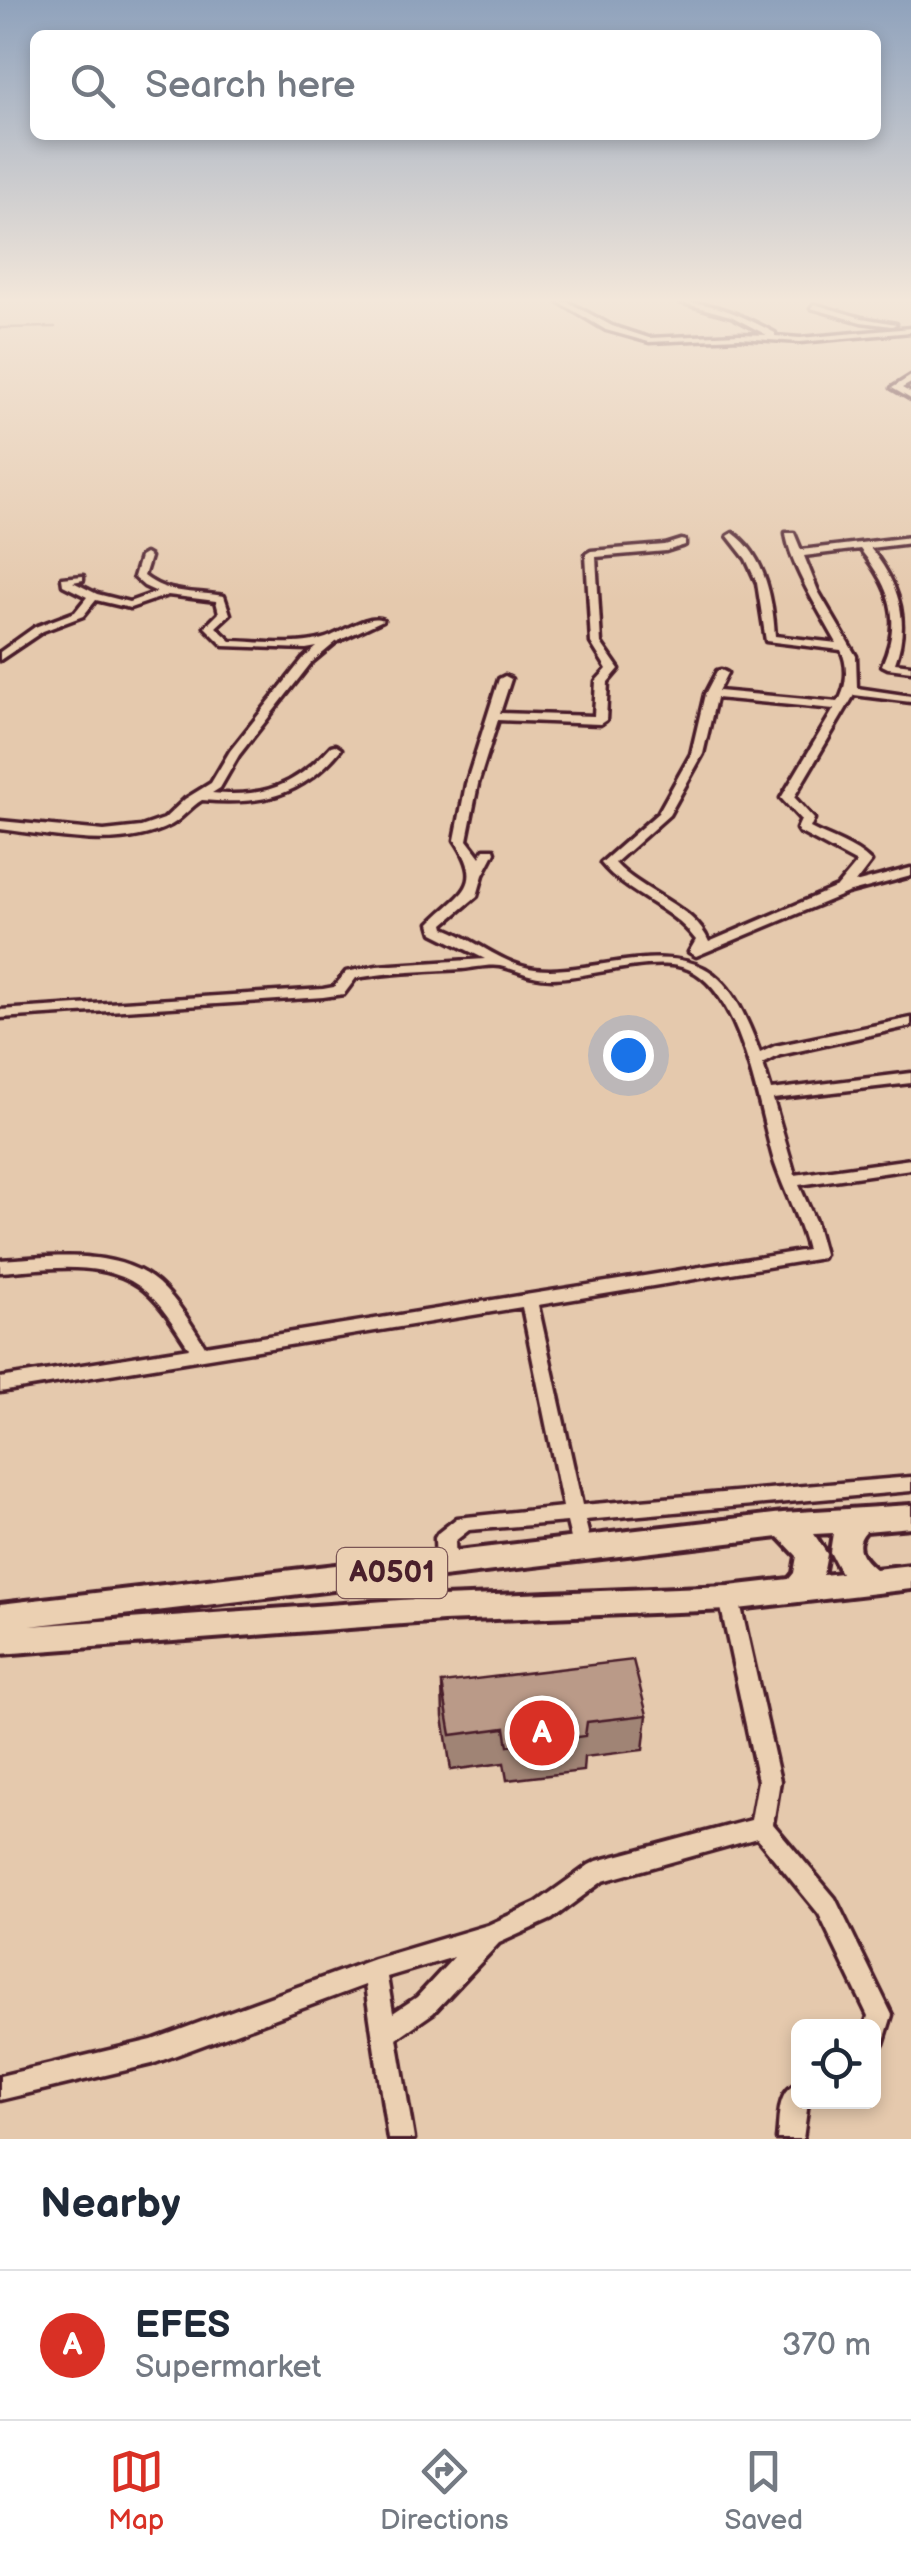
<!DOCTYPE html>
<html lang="en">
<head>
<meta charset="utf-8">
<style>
	body { margin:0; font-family:"Balsamiq Sans",sans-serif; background:#f2f2f3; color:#1f2937 }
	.controls { position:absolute; right:30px; bottom:30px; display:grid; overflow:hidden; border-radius:15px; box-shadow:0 5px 15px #0003 }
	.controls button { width:90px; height:90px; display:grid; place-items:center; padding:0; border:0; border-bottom:2px solid #e0e1e3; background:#fff; color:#1f2937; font:50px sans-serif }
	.you { position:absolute; left:628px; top:1055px; width:35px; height:35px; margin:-25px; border:8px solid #fff; border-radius:50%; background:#1a73e8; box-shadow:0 0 0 15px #1a73e833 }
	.badge { display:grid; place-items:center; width:65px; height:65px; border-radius:50%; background:#d93025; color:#fff; font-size:32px; font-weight:700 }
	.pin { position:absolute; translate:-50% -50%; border:5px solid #fff; box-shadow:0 2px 10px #0006 }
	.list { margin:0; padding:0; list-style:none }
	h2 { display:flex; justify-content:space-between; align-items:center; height:130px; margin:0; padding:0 40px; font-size:42px }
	h2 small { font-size:32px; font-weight:400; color:#747a83 }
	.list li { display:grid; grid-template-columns:65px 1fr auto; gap:30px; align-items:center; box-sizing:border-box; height:150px; padding:0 40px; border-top:2px solid #e0e1e3 }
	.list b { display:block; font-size:38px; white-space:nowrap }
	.list p { margin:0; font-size:32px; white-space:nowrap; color:#747a83 }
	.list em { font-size:32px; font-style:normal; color:#747a83 }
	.icon { flex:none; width:55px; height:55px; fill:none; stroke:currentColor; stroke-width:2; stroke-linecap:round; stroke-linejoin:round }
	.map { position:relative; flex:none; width:911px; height:2139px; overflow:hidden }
	.search { position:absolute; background:#fff; box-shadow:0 5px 15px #0003; left:30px; right:30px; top:30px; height:110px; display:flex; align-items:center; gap:25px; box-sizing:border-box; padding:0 35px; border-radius:15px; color:#747a83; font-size:38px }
	.sheet { height:280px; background:#fff }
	nav { display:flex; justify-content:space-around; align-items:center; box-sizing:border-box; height:140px; border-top:2px solid #e0e1e3; background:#fff; font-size:28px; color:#747a83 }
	nav a { display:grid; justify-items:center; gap:5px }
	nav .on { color:#d93025 }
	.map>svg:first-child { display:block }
</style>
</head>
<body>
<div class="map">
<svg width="911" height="2139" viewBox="0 0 911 2139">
	<rect width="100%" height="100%" fill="#e5c9ad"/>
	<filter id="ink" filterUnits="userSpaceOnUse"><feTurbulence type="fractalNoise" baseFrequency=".01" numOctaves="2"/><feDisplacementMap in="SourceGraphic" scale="20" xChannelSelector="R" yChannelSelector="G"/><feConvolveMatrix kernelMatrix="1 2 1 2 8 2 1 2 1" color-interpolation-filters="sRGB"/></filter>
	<g filter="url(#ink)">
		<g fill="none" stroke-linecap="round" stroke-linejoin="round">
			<polyline stroke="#845e5b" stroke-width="2.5" points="0,328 55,327"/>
			<defs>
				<g id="minor">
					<path d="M559,302h9l44,24 37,12 90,-4 28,1 -36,-19 -51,-14c35,0 65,15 95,31v3l25,2 111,-10v4l-111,10 -61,-4 -90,4 -43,-12z"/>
					<polygon points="814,304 862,318 896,324 892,326 861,322 811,308"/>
					<polygon points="911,376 911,383 902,388 911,393 911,399 892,388"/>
					<path d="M733,533c32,22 40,67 42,103l62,7c-17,-31 -47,-78 -51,-110h8l7,17 110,-13v6l-41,5c28,34 41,72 25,115l16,2v6l-23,-3 -6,-3c21,-47 8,-78 -22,-116l-56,7 14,35 38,65 1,32 54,8v6l-57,-7 -60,102 20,22 -4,9c21,11 44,17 61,34l-16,21 56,-15v8l-64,17 -151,63 -7,-4 7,-12c-25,-34 -68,-44 -95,-77l57,-50 33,-59 14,-60 12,-23 4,-1 6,3 -9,18 120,11c9,-14 11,-36 3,-52l-75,-9 -9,-58 -11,-24 -18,-23zM716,698l118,11 -53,89 20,22 -4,9 2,3 58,31 -20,24 -128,55c-15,-37 -67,-49 -94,-79l54,-48 34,-61z"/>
					<path d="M681,540l4,1v4l-19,6 -70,6 5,86 18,26 -11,13 -2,38 -6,4 -102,-4 -20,64 -11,56 13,17 4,-8h10l1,3 -12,23 -6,21 -33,28 1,4c29,11 58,37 90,41 23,3 47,-2 69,-5 95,-15 122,-3 156,89l15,-7 136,-28v8l-131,29 -17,9 8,26 140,-17v10l-138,16 22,76 116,-16v10l-112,16 16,36 9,33 -2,4 -284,47 44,200 329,-28v14l-326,29 7,29 -3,6 -7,2 -7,-2 -8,-33 -98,8 -14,11 1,26 -3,6 -7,2 -7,-2 -3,-6 -1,-29 3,-5 19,-15 106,-11 -41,-200 -522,85v-14l189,-30c-14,-21 -28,-46 -50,-62 -38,-27 -95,-17 -139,-14v-12c50,-3 117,-13 158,23 20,18 33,41 47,63l602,-96c-7,-30 -22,-57 -32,-86 -16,-52 -32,-172 -87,-195 -33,-14 -100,9 -136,9 -23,0 -33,-8 -52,-12 -11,-2 -27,2 -38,3 -36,2 -71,3 -106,9l-12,16 -21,3 -323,21v-8l323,-21 11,-2 12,-15 31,-6 108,-7 -52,-26 -3,-10c30,-31 57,-36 25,-83l11,-56 33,-105 6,-3 6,3 -11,34 94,3 2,-35 11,-12 -16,-26 -5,-89 5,-3 74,-6z"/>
					<path d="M145,554l5,3 -6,19c23,19 52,15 80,20l6,18 -14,13 15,14c31,1 65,6 95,-3 16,-5 42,-25 57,-18l-47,22 -25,21 -72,92 -19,33 -8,5c53,5 83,-7 119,-47l4,-1 6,4c-39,48 -80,56 -139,51 -12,7 -19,18 -31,25 -51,27 -117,10 -171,4v-8l104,10 37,-4 23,-8 21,-20 26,-16 19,-32 73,-92 14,-12 -11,2 -82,-3 -19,-19 14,-14 -3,-12 -48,-6 -38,13 -34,-8 -13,16 -40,15 -43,29v-8l35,-25 40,-15 12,-15 -24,-12 -1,-7 21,-2v4l-10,2 24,12 32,8 28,-10 -13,-6 -10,-9 6,-20z"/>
					<path d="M729,1590l7,2 3,6 41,183 -7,43 62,74 57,117 -9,29 -9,4v-22h-9l3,-10 -49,-102 -62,-76 -154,43 -51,38 -53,24 -66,70 -36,25 17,101h-26l-23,-154 -213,79 -152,36v-24l152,-36 222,-81 114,-34 48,-22 53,-38 8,-4 154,-41 7,-39 -39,-183 3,-6zM454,1957l-37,40 -24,16 -6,-36z"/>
					<path d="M798,2083v19h10l-5,37h-26c3,-21 -1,-47 21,-56z"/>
				</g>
				<path id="highway" d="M911,1505v22l-45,4c-14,15 -4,27 9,38l36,-4v24l-182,21 -286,11 -443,33v-50l783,-91zM833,1533l-3,19 11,21 -18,2 4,-21 -13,-20zM779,1537l18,19 -3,17 -5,6 -60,7 -286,11 -413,29z"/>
			</defs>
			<use href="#minor" stroke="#4a1f2b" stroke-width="7"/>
			<use href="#highway" stroke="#4a1f2b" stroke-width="8"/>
			<use href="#minor" fill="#ebd0b2" fill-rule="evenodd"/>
			<use href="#highway" fill="#ebd0b2" fill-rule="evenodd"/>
		</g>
		<polygon fill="#a08475" stroke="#4a1f2b" stroke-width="2.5" points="442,1683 647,1715 643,1750 584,1757 583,1771 507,1780 504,1763 451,1770 443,1717"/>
		<polygon fill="#ba9a88" stroke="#4a1f2b" stroke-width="2.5" points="633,1660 647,1715 587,1722 585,1736 508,1746 505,1728 451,1735 442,1683"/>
	</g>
	<linearGradient id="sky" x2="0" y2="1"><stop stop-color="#8fa2bc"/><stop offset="0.5" stop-color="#f3e7da"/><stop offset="1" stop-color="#f3e7da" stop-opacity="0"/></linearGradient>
	<rect width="911" height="601" fill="url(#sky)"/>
	<g text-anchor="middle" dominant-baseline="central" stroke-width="8" stroke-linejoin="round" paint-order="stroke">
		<rect fill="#ebd0b2" stroke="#7a5454" stroke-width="2.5" x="337" y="1548" width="110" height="50" rx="8"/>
		<g font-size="30" font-weight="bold" fill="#4a1f2b">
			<text x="392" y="1573">A0501</text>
		</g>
	</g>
</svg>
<div class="controls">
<button><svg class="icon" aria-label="locate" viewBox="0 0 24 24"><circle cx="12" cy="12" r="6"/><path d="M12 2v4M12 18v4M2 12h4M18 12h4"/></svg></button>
</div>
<div class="you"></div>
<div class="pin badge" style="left:542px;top:1733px">A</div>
<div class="search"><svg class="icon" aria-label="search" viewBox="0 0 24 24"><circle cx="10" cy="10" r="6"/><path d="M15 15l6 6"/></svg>Search here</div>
</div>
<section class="sheet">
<h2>Nearby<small></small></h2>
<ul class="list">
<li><span class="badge">A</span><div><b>EFES</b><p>Supermarket</p></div><em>370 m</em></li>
</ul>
</section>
<nav>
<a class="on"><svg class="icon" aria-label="map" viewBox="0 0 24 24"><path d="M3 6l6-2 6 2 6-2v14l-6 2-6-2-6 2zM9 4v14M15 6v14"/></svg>Map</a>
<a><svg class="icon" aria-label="directions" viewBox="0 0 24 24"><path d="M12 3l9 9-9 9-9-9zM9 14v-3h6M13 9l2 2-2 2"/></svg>Directions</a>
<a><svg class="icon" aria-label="saved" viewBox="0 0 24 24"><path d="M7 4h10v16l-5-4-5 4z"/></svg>Saved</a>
</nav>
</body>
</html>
